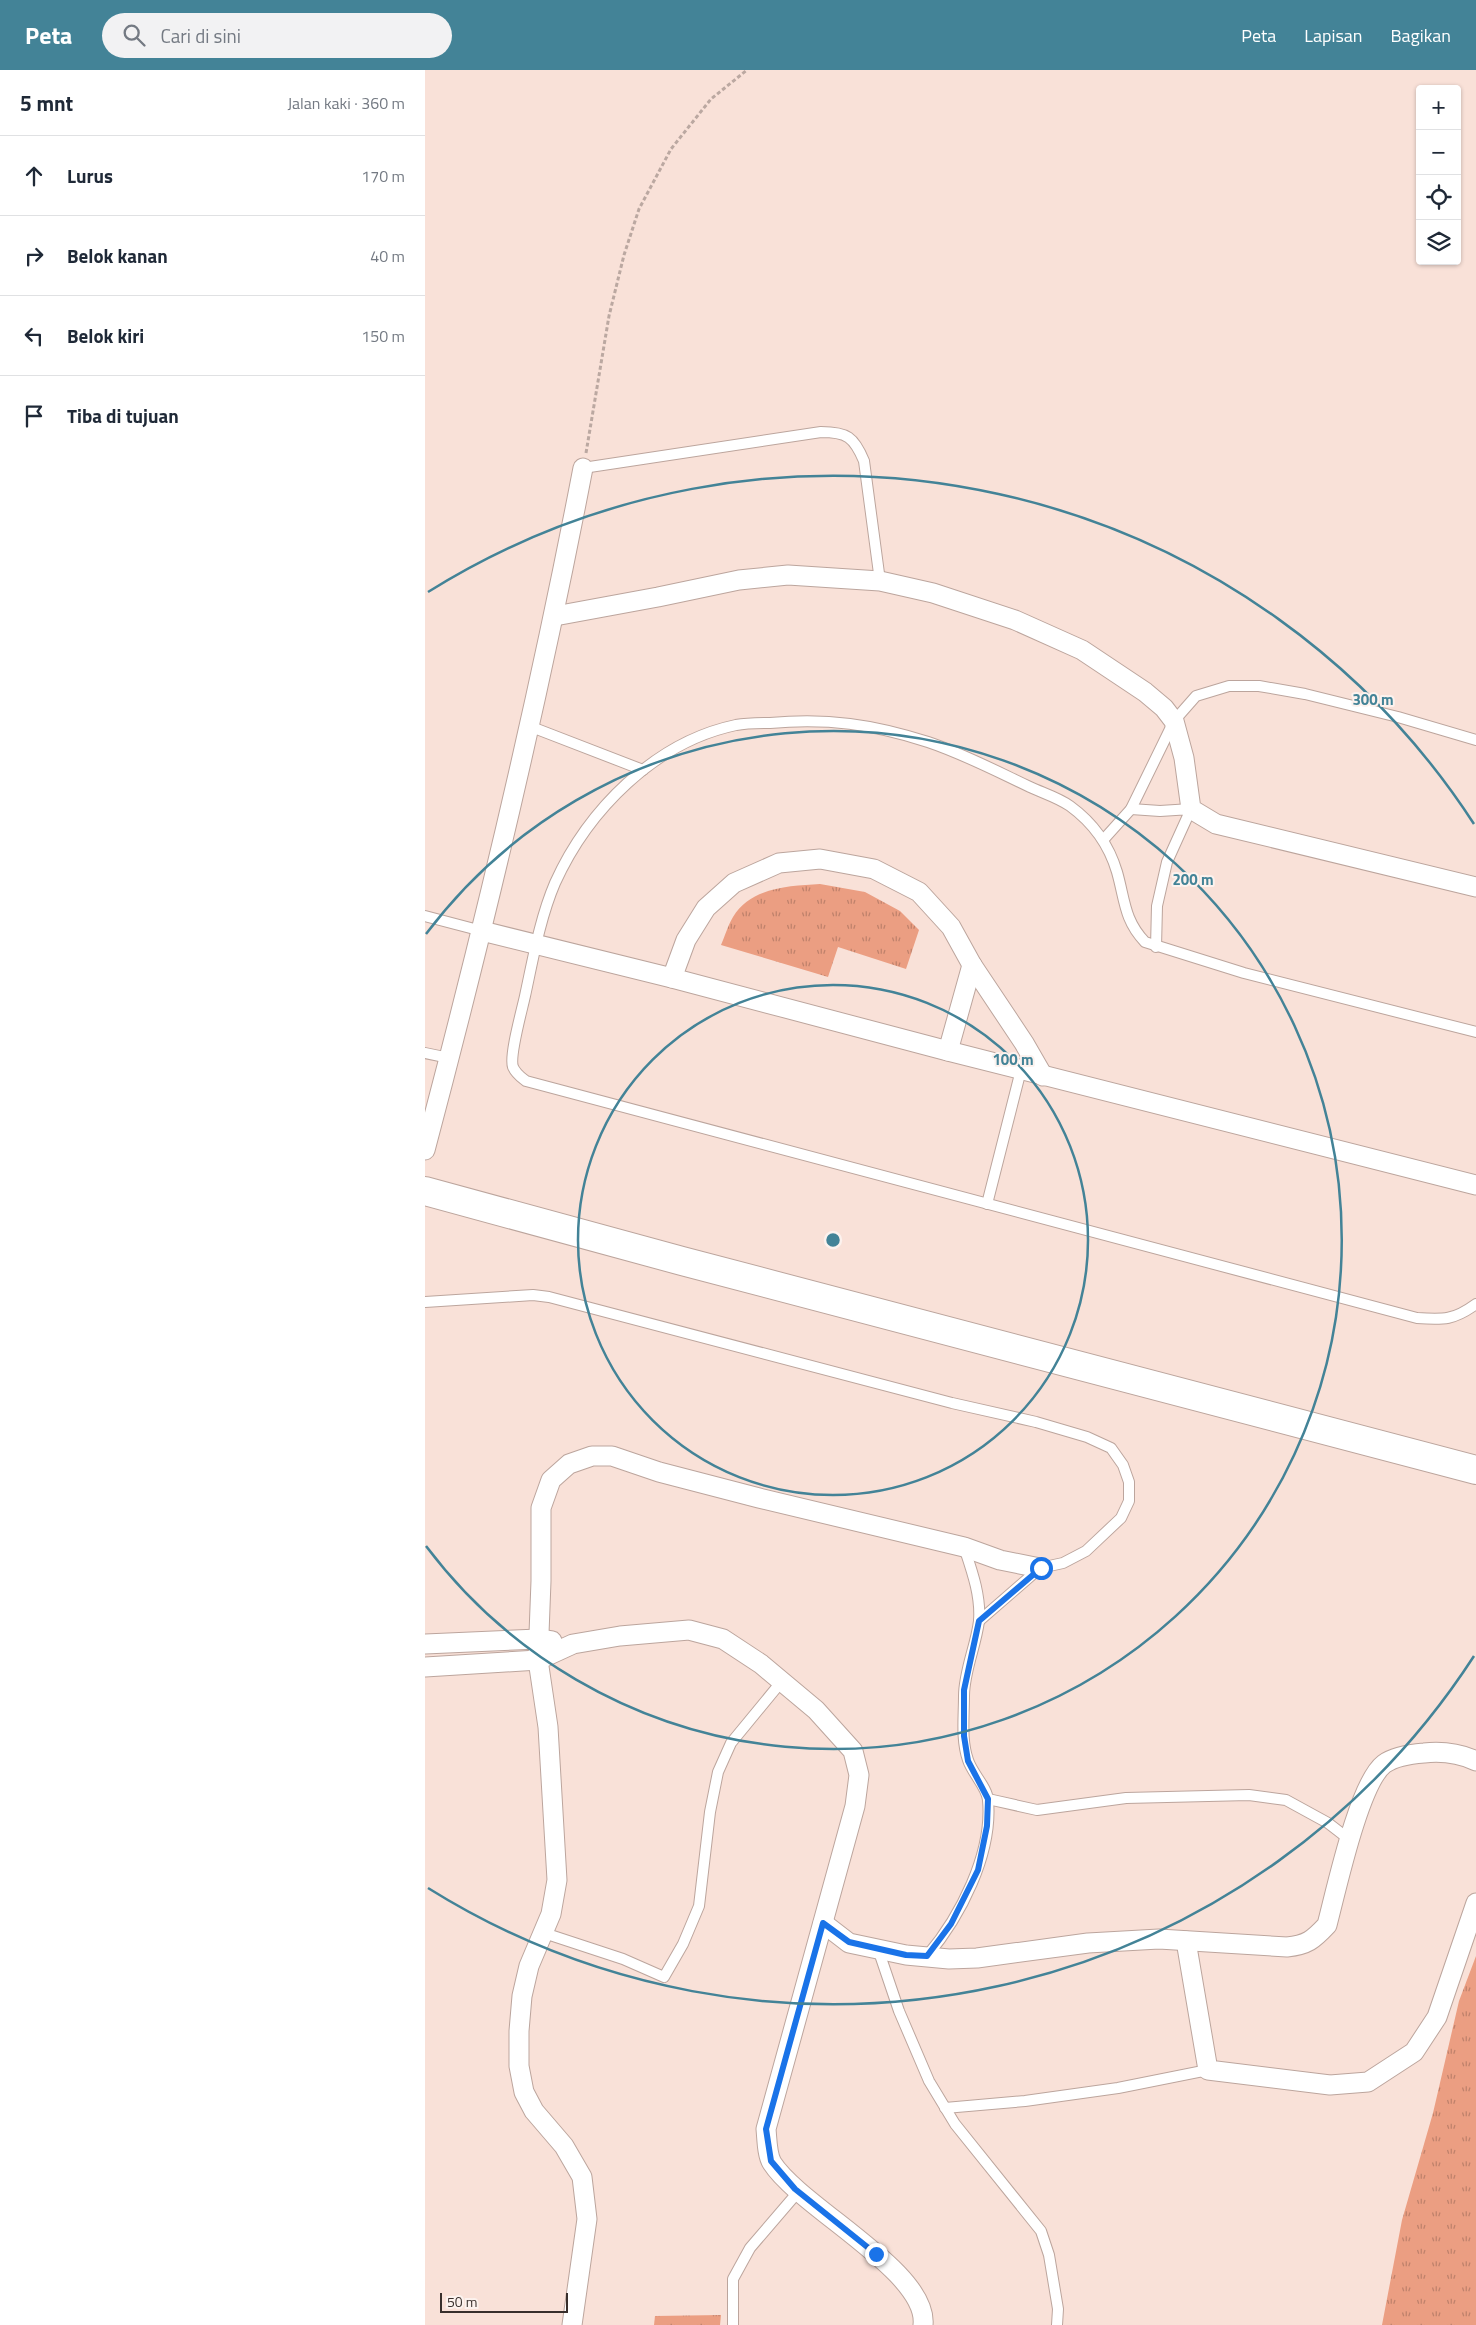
<!DOCTYPE html>
<html lang="id">
<head>
<meta charset="utf-8">
<style>
	body { margin:0; font-family:"Titillium Web",sans-serif; background:#f2f2f3; color:#1f2937 }
	.controls { position:absolute; right:15px; top:15px; display:grid; overflow:hidden; border-radius:5px; box-shadow:0 1px 4px #0004 }
	.controls button { width:45px; height:45px; display:grid; place-items:center; padding:0; border:0; border-bottom:1px solid #e0e1e3; background:#fff; color:#1f2937; font:25px sans-serif }
	.scale { position:absolute; left:15px; bottom:12px; width:128px; box-sizing:border-box; padding-left:5px; border:2px solid #382f2c; border-top:0; font-size:14px; line-height:18px; white-space:nowrap; color:#382f2c; -webkit-text-stroke:4px #fcf2ee; paint-order:stroke }
	.stop { position:absolute; width:15px; height:15px; margin:-11px; border:4px solid #1a73e8; border-radius:50%; background:#fff }
	.stop.end { background:#1a73e8; border-color:#fff; box-shadow:0 1px 5px #0008 }
	.list { margin:0; padding:0; list-style:none }
	h2 { display:flex; justify-content:space-between; align-items:center; height:65px; margin:0; padding:0 20px; font-size:21px }
	h2 small { font-size:16px; font-weight:400; color:#747a83 }
	.list li { display:grid; grid-template-columns:32px 1fr auto; gap:15px; align-items:center; box-sizing:border-box; height:80px; padding:0 20px; border-top:1px solid #e0e1e3 }
	.list b { display:block; font-size:19px; white-space:nowrap }
	.list em { font-size:16px; font-style:normal; color:#747a83 }
	.icon { flex:none; width:28px; height:28px; fill:none; stroke:currentColor; stroke-width:2; stroke-linecap:round; stroke-linejoin:round }
	.map { position:relative; flex:none; width:1051px; height:2255px; overflow:hidden }
	header { display:flex; align-items:center; gap:30px; box-sizing:border-box; height:70px; padding:0 25px; background:#438397; color:#fff }
	header strong { font-size:24px }
	nav { display:flex; gap:28px; margin-inline-start:auto; font-size:18px }
	.search { width:350px; height:45px; background:#f2f2f3; display:flex; align-items:center; gap:12px; box-sizing:border-box; padding:0 18px; border-radius:28px; color:#747a83; font-size:19px }
	main { display:flex }
	aside { flex:1; background:#fff }
	.map>svg:first-child { display:block }
</style>
</head>
<body>
<header>
<strong>Peta</strong>
<div class="search"><svg class="icon" aria-label="search" viewBox="0 0 24 24"><circle cx="10" cy="10" r="6"/><path d="M15 15l6 6"/></svg>Cari di sini</div>
<nav><a>Peta</a><a>Lapisan</a><a>Bagikan</a></nav>
</header>
<main>
<aside>
<h2>5 mnt<small>Jalan kaki · 360 m</small></h2>
<ul class="list">
<li><svg class="icon" aria-label="ahead" viewBox="0 0 24 24"><path d="M12 20V5M6 11l6-6 6 6"/></svg><div><b>Lurus</b></div><em>170 m</em></li>
<li><svg class="icon" aria-label="right" viewBox="0 0 24 24"><path d="M7 20v-9h11M14 6l5 5-5 5"/></svg><div><b>Belok kanan</b></div><em>40 m</em></li>
<li><svg class="icon" aria-label="left" viewBox="0 0 24 24"><path d="M17 20v-9H6M10 6l-5 5 5 5"/></svg><div><b>Belok kiri</b></div><em>150 m</em></li>
<li><svg class="icon" aria-label="arrive" viewBox="0 0 24 24"><path d="M6 21V4h12l-3 4 3 4H6"/></svg><div><b>Tiba di tujuan</b></div></li>
</ul>
</aside>
<div class="map">
<svg width="1051" height="2255" viewBox="0 0 1051 2255">
	<defs>
		<pattern id="grass-tufts" width="24" height="20" patternUnits="userSpaceOnUse" patternTransform="scale(1.25)"><rect width="24" height="20" fill="#eb9e82"/><path d="M3 7l-1-3M5 7V3M7 7l1-3M15 17l-1-3M17 17v-4M19 17l1-3" fill="none" stroke="#bf816b"/></pattern>
	</defs>
	<rect width="100%" height="100%" fill="#f9e1d8"/>
	<g fill="url(#grass-tufts)">
		<path d="M395,814l45,8 35,19 19,19 -13,39 -68,-22 -10,30 -107,-32c4,-9 7,-20 12,-28 18,-30 56,-31 87,-33z"/>
		<polygon points="1051,1886 1051,2255 957,2255 977,2150 1008,2043 1034,1931"/>
		<polygon points="296,2245 295,2255 229,2255 230,2246"/>
	</g>
	<g fill="none" stroke-linecap="round" stroke-linejoin="round">
		<defs>
			<g id="lane">
				<path d="M158,398l238,-36c26,0 33,5 43,29l16,120"/>
				<polyline points="104,656 218,700"/>
				<polyline points="706,739 735,741 766,739 742,792 732,836 731,877"/>
				<polyline points="679,769 706,739 749,651 771,626 804,616 834,616 880,624 973,647 1051,670"/>
				<polyline points="0,846 57,861"/>
				<path d="M1051,962l-232,-59 -99,-31c-21,-22 -20,-42 -28,-70 -8,-27 -25,-50 -47,-66 -11,-8 -27,-13 -40,-19 -34,-16 -66,-33 -102,-45 -56,-18 -100,-24 -158,-19 -11,0 -23,0 -34,2 -81,17 -148,85 -181,158 -15,35 -22,76 -30,113 -3,14 -16,60 -12,71 3,7 8,10 13,14l891,237c27,2 37,2 59,-14"/>
				<polyline points="0,983 24,988"/>
				<polyline points="562,1134 596,1000"/>
				<polyline points="0,1232 108,1225 124,1227 527,1333 611,1352 662,1367 686,1378 698,1395 704,1412 704,1431 696,1448 661,1481 638,1493 615,1498 554,1551"/>
				<polyline points="563,1729 612,1740 701,1728 824,1725 861,1730 903,1753 925,1770"/>
				<polyline points="119,1863 198,1889 239,1907 258,1874 274,1836 285,1742 293,1702 306,1673 357,1611"/>
				<polyline points="453,1879 474,1941 504,2011 530,2054 616,2161 624,2185 633,2239 632,2255"/>
				<path d="M502,1886c33,-39 66,-102 61,-156 -1,-13 -16,-27 -20,-40 -7,-20 -4,-43 -4,-64 0,-25 12,-50 15,-75 2,-25 -7,-50 -15,-74"/>
				<polyline points="520,2038 600,2031 693,2018 783,2000"/>
				<polyline points="308,2255 308,2209 325,2178 373,2122"/>
			</g>
			<g id="street">
				<polyline points="130,546 233,527 314,510 363,505 455,511 508,523 590,550 657,580 720,622 739,638 749,651 759,688 766,739 791,754 1051,817"/>
				<polyline points="57,861 247,908 523,981 1051,1115"/>
				<polyline points="247,908 261,870 281,838 309,813 354,793 395,789 449,799 494,822 526,857 547,895 599,973 618,1006"/>
				<polyline points="523,981 547,895"/>
				<path d="M0,1080c60,-226 114,-453 158,-682"/>
				<polyline points="0,1574 114,1569 127,1571"/>
				<path d="M0,1597l113,-7 35,-16 47,-8 69,-6 34,9 38,25 55,46 37,41 6,24 -4,31 -89,323c1,10 1,26 6,34 29,45 157,109 151,162"/>
				<path d="M398,1853l26,20 57,12 43,4 28,-1 111,-15 71,-4 128,8c20,-2 26,-7 40,-22 9,-34 32,-142 57,-161 11,-8 27,-10 40,-11 19,-2 35,0 52,8"/>
				<polyline points="761,1871 783,2000 905,2015 943,2012 989,1982 1012,1947 1051,1833"/>
				<polyline points="147,2255 162,2149 157,2107 139,2076 109,2041 99,2022 94,1996 94,1961 97,1926 104,1896 126,1844 132,1810 123,1657 113,1590 116,1511 116,1438 126,1410 144,1394 167,1386 187,1386 234,1402 334,1428 539,1477 575,1490 615,1498"/>
			</g>
			<polyline id="secondary" points="0,1121 257,1191 1051,1400"/>
		</defs>
		<use href="#lane" stroke="#bca59d" stroke-width="12"/>
		<use href="#street" stroke="#bca59d" stroke-width="21"/>
		<use href="#secondary" stroke="#bca59d" stroke-width="30"/>
		<polyline stroke="#bba8a1" stroke-width="3" stroke-dasharray="4 2.5" stroke-linecap="butt" points="161,383 184,246 199,185 214,139 246,79 286,29 322,0"/>
		<use href="#lane" stroke="#fff" stroke-width="10"/>
		<use href="#street" stroke="#fff" stroke-width="19"/>
		<use href="#secondary" stroke="#fff" stroke-width="28"/>
	</g>
	<g fill="none" stroke-linecap="round" stroke-linejoin="round">
		<polyline stroke="#1a73e8" stroke-width="6" points="451,2184 370,2119 346,2091 341,2059 398,1853 424,1872 481,1885 502,1886 526,1854 553,1800 562,1756 563,1729 543,1691 539,1666 539,1620 554,1551 616,1498"/>
	</g>
	<g fill="none" stroke="#438397" stroke-width="2.5">
		<circle cx="408" cy="1170" r="255"/>
		<path d="M1 864A509 509 0 1 1 1 1476"/>
		<path d="M1049 1586A764 764 0 0 1 3 1818M3 522A764 764 0 0 1 1049 754"/>
	</g>
	<circle cx="408" cy="1170" r="8" fill="#438397" stroke="#fcf2ee" stroke-width="2.5"/>
	<g font-size="15" text-anchor="middle" font-weight="bold" fill="#438397" stroke="#fcf2ee" stroke-width="4" stroke-linejoin="round" paint-order="stroke">
		<text x="948" y="635">300 m</text>
		<text x="768" y="815">200 m</text>
		<text x="588" y="995">100 m</text>
	</g>
</svg>
<div class="controls">
<button>+</button>
<button>−</button>
<button><svg class="icon" aria-label="locate" viewBox="0 0 24 24"><circle cx="12" cy="12" r="6"/><path d="M12 2v4M12 18v4M2 12h4M18 12h4"/></svg></button>
<button><svg class="icon" aria-label="layers" viewBox="0 0 24 24"><path d="M12 4l9 5-9 5-9-5zM3 14l9 5 9-5"/></svg></button>
</div>
<div class="scale">50 m</div>
<div class="stop" style="left:616px;top:1498px"></div>
<div class="stop end" style="left:451px;top:2184px"></div>
</div>
</main>
</body>
</html>
